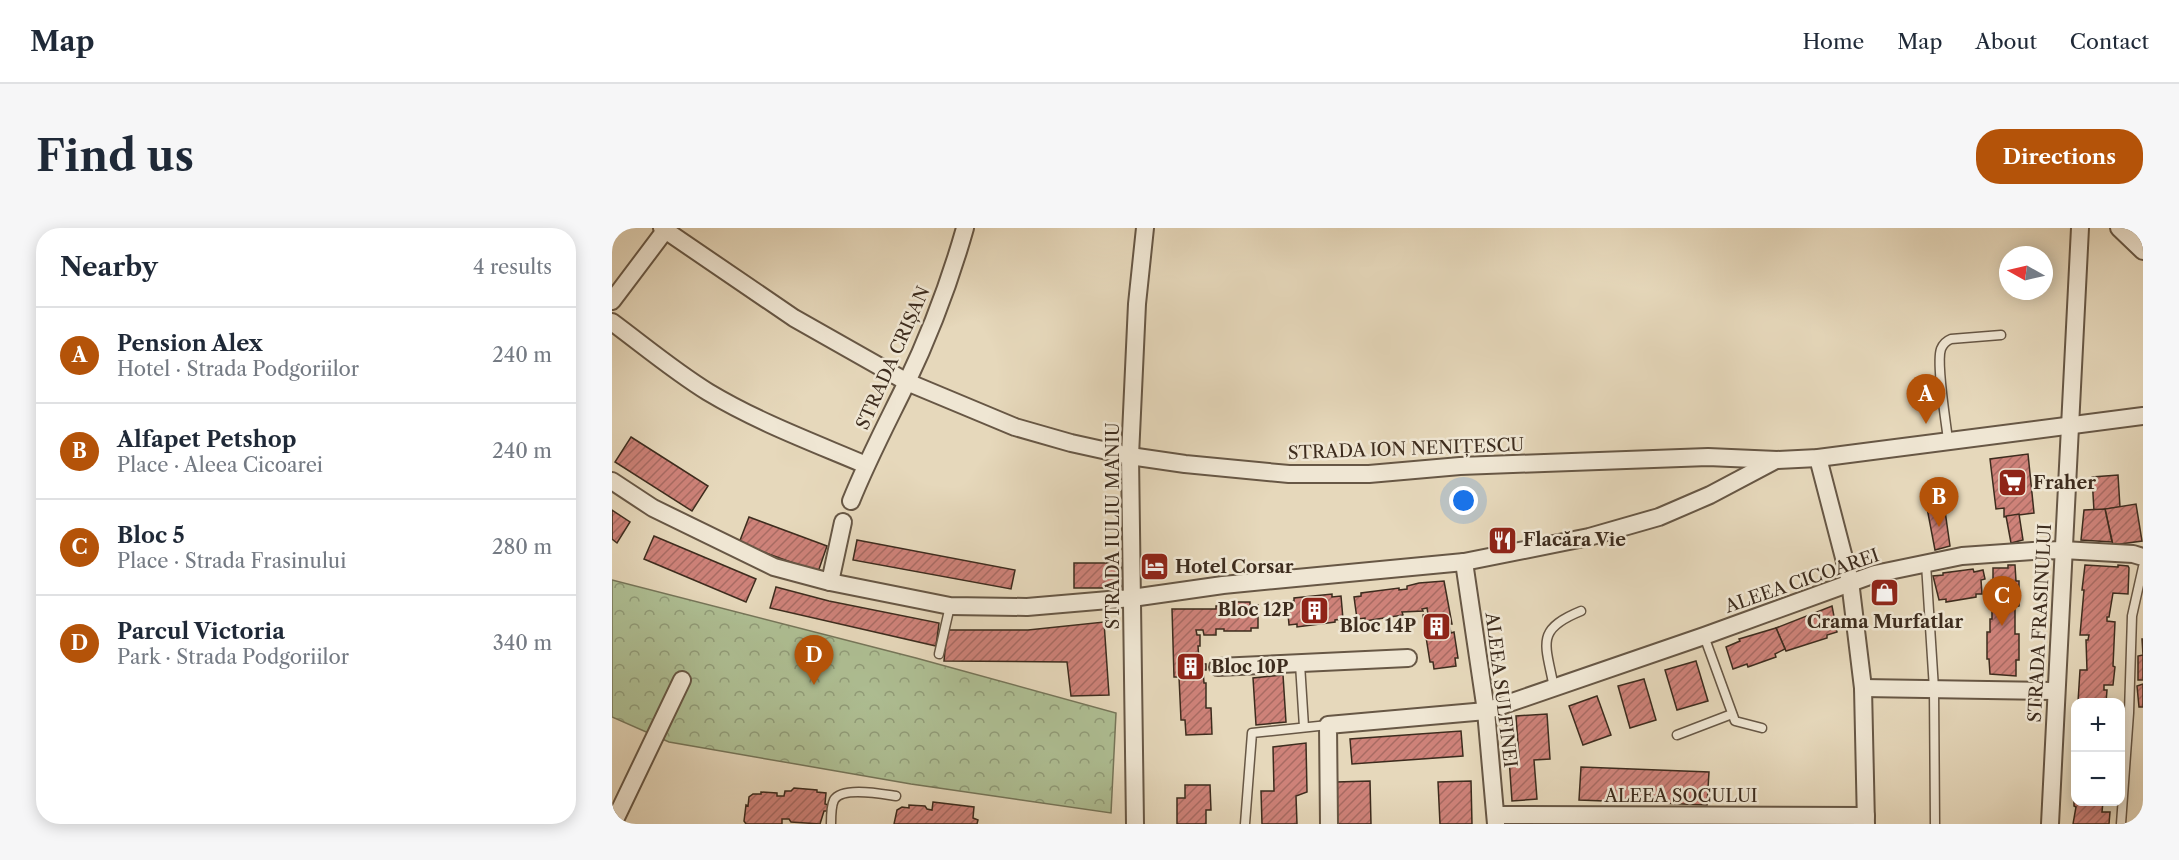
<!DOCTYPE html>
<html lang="en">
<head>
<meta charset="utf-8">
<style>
	body { margin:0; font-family:"Libre Caslon Text",serif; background:#f6f6f7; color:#1f2937 }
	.controls { position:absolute; right:18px; bottom:18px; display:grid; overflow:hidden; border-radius:12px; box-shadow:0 3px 15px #0003 }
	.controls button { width:54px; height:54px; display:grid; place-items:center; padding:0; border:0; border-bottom:2px solid #e0e1e3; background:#fff; color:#1f2937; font:30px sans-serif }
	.compass { position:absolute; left:1387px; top:18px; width:54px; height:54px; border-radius:50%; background:#fff; box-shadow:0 3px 15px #0003; rotate:278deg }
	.you { position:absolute; left:852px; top:273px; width:21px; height:21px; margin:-15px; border:4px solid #fff; border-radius:50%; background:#1a73e8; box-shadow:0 0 0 9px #1a73e833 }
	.badge { display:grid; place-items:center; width:39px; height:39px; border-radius:50%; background:#b45309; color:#fff; font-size:20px; font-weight:700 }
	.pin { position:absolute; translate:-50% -50px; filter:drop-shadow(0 2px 3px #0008) }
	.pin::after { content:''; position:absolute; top:32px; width:21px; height:18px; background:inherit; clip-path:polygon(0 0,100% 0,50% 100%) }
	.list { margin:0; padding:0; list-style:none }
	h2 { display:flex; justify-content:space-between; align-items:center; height:78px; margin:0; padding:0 24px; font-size:26px }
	h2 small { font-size:20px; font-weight:400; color:#747a83 }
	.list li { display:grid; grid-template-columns:39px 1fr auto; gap:18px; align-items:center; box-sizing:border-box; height:96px; padding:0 24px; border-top:2px solid #e0e1e3 }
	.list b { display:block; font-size:22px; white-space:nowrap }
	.list p { margin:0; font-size:20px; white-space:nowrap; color:#747a83 }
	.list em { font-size:20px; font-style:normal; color:#747a83 }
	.map { position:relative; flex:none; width:1531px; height:596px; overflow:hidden; border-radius:24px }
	header { display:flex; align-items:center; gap:36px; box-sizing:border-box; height:84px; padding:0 30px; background:#fff; border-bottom:2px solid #e0e1e3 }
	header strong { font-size:28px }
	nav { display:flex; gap:33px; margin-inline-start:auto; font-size:21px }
	.intro { display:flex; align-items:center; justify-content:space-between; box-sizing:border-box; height:144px; padding:0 36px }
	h1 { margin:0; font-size:42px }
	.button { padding:15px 27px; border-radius:24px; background:#b45309; color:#fff; font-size:21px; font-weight:700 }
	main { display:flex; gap:36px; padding:0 36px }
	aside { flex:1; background:#fff; border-radius:24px; box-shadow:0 3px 15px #0003 }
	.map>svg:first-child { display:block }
</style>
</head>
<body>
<header>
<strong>Map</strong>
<nav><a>Home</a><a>Map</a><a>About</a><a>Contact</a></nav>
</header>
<div class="intro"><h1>Find us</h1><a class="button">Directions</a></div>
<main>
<aside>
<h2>Nearby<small>4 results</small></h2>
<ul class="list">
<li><span class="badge">A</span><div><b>Pension Alex</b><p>Hotel · Strada Podgoriilor</p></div><em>240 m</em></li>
<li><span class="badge">B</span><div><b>Alfapet Petshop</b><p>Place · Aleea Cicoarei</p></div><em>240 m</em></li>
<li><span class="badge">C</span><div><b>Bloc 5</b><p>Place · Strada Frasinului</p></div><em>280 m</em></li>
<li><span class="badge">D</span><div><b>Parcul Victoria</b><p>Park · Strada Podgoriilor</p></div><em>340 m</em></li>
</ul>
</aside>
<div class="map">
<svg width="1531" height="596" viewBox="0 0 1531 596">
	<defs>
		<pattern id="park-crowns" width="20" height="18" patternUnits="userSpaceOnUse" patternTransform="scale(1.5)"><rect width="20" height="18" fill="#afc095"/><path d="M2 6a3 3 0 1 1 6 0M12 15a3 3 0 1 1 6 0" fill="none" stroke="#909c79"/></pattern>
		<pattern id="building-hatch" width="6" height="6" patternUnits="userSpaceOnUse" patternTransform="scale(1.5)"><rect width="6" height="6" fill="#ce8279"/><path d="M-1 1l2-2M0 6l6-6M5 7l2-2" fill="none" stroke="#a86b63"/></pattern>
	</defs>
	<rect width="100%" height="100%" fill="#e6d8bb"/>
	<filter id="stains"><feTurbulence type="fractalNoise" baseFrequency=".00333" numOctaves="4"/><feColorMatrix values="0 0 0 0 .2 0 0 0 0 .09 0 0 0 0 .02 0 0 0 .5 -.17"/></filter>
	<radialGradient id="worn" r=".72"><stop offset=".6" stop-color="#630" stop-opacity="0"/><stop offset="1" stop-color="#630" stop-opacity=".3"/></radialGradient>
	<polygon fill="url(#park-crowns)" stroke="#76765a" stroke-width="1.5" points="0,352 304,430 504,485 499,585 299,556 57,514 0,489"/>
	<g fill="url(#building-hatch)" stroke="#3d2c1e" stroke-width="1.5">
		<polygon points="19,209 96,258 80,283 3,234"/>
		<polygon points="1416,226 1422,285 1392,289 1392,280 1384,281 1378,231"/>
		<polygon points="1506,247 1508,279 1482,283 1480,249"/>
		<polygon points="1332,276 1338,318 1323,322 1315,280"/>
		<polygon points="1524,276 1530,313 1501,317 1493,281"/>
		<polygon points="1493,281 1500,314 1469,312 1472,282"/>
		<polygon points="0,282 18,294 5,315 0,311"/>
		<polygon points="1407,286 1411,312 1399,315 1394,288"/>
		<polygon points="137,289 215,318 206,344 127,315"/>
		<polygon points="42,308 144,351 134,374 32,331"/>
		<polygon points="245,312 403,342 399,361 241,332"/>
		<rect x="462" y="335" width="47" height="25"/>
		<polygon points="1396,337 1403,337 1404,353 1407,353 1407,378 1403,379 1403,406 1407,406 1407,432 1404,432 1404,448 1378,446 1377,431 1375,431 1375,404 1378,404 1378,391 1380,391 1380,379 1377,379 1377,356 1381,356 1381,340 1396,340"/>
		<polygon points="1473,337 1506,339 1506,337 1516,338 1517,340 1516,366 1501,365 1497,389 1495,389 1495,393 1503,394 1501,438 1503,439 1501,457 1492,457 1492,462 1495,462 1494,475 1466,474 1468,442 1475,442 1474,412 1476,412 1477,407 1468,407 1472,362 1470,362"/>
		<polygon points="1361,341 1362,344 1371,342 1373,351 1369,352 1370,366 1364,366 1364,369 1334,374 1334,371 1327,372 1321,348 1331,347 1331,345"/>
		<polygon points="832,353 840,396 837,396 839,405 842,404 846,430 843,430 844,438 822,441 821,434 818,434 814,409 817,408 816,400 813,400 811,387 816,386 815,380 810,381 811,383 790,384 791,387 753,393 753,390 745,391 742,369 749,368 749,365 787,360 787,362 795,361 795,358 807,355"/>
		<polygon points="164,359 217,373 327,395 324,418 158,380"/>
		<polygon points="720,366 720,369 729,368 731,391 723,392 723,394 685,399 685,396 677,397 675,374 682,373 682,370"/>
		<polygon points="612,374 638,374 638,377 646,377 646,400 639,400 639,403 612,403 612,401 604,401 604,407 592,407 591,402 584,402 585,407 588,407 588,418 586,418 587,432 583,432 583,435 594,436 594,442 591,442 592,455 594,455 594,480 599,480 600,506 574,507 573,492 569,492 567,449 562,449 560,381 604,381 604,378 612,378"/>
		<polygon points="1220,378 1225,404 1215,407 1215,410 1174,423 1164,400"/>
		<polygon points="492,394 497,467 459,468 455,434 332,433 335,402 416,402"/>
		<polygon points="1164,400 1173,421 1163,426 1164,429 1136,439 1135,436 1121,441 1114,419 1128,413 1127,411"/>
		<polygon points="1530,411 1531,411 1531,452 1526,452 1526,428 1531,427"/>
		<polygon points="1084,433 1096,473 1065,482 1053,442"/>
		<polygon points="671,447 674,494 644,497 641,450"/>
		<polygon points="1032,451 1044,492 1018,500 1006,458"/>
		<polygon points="1531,456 1531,479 1527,479 1525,458"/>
		<polygon points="985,468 999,507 971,517 957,478"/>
		<polygon points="935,486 938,531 922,532 925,571 900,573 897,530 907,529 904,488"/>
		<polygon points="849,503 851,528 740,536 738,511"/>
		<polygon points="694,515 695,564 684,568 685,596 650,596 649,563 662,563 661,519"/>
		<polygon points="969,539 1097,544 1095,577 967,572"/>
		<polygon points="758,553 759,596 725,596 724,554"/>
		<polygon points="859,553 860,596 828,596 826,554"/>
		<polygon points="573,557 598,557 599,582 594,582 594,596 565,596 565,570 573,570"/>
		<polygon points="182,560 205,562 205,564 214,565 213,576 217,577 216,583 212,583 208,596 179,594 177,591 170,591 170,596 134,596 132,593 134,577 136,578 137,569 141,566 149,566 149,564 165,565 165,568 172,568 173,563 179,563"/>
		<polygon points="1462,566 1464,574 1491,574 1490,584 1498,584 1497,596 1461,596 1464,579 1462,578"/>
		<polygon points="321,574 362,579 361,590 366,592 365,596 282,596 285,582 290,579 297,580 297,577 313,578 315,581 320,582"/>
	</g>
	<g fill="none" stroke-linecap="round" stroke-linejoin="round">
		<defs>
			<g id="service">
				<path d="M1336,212c-2,-18 -12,-77 -7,-91 2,-5 5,-8 10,-10l50,-4"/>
				<polyline points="1314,336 1322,461 1323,596"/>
				<polyline points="1092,408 1123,493 1150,500"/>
				<polyline points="327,426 338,378"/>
				<polyline points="688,436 692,499"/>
				<path d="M942,460c-8,-44 -20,-58 27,-77"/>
				<polyline points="1065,507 1120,486"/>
				<path d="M219,596c0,-7 0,-18 3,-24 8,-14 48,-6 62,-4"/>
				<polyline points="633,596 640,505 716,497"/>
				<polyline points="1509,596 1517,485 1520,388 1531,339"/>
			</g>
			<g id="minor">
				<polyline points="50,0 182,90 295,154 403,199 459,215 518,228 573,236 677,246 757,246 848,238 1096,229 1165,232 1206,230 1531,188"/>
				<polyline points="1507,0 1531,23"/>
				<polyline points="0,73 55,0"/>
				<path d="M0,94c31,23 62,49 96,70 50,30 104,50 158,73"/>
				<polyline points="1206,230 1238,353 1251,460 1254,596"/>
				<polyline points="0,253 41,280 162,339 218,354 338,378 415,379 520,370 611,357 852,334 977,309 1047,289 1098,267 1164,232"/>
				<path d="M239,273c16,-40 36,-78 55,-117 24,-50 44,-103 59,-156"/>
				<polyline points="852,334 874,483 884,596"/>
				<polyline points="218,354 231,294"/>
				<polyline points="606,439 796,430"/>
				<polyline points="1251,460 1444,463"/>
				<polyline points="884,587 1254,588"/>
				<polyline points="1,596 70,452"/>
				<polyline points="523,596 518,228 525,76 533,0"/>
				<polyline points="717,596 716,497 874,483 1092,408 1263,346 1350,328 1421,323 1451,322 1521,326 1531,329"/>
				<polyline points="1438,596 1468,0"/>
			</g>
		</defs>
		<use href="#service" stroke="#675745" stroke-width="11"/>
		<use href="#minor" stroke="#675745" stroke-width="20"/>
		<use href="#service" stroke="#efe6d3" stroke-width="8"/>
		<use href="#minor" stroke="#efe6d3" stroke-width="16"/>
	</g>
	<defs>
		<symbol id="supermarket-square" viewBox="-11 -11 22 22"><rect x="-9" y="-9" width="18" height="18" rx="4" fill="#8f2418" stroke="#efe6d3"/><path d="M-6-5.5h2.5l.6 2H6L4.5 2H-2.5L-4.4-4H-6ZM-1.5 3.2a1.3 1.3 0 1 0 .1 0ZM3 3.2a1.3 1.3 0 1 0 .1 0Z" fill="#fff"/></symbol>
		<symbol id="restaurant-square" viewBox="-11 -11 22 22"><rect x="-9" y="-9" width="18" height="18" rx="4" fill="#8f2418" stroke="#efe6d3"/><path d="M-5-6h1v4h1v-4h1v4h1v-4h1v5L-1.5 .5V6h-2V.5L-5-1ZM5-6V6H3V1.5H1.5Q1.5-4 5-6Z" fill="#fff"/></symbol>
		<symbol id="hotel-square" viewBox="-11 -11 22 22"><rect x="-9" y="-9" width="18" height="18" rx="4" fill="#8f2418" stroke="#efe6d3"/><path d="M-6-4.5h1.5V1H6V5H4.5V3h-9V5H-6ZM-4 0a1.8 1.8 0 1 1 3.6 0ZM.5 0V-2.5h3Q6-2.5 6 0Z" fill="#fff"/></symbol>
		<symbol id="shop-square" viewBox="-11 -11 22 22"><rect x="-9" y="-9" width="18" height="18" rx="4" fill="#8f2418" stroke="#efe6d3"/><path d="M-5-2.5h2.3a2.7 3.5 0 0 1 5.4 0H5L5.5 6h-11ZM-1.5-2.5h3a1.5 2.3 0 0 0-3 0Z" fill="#fff"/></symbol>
		<symbol id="building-square" viewBox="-11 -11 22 22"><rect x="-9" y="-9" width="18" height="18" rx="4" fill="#8f2418" stroke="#efe6d3"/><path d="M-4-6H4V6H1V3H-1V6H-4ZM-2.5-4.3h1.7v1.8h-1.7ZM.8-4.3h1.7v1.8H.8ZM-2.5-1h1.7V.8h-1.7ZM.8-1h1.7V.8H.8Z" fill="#fff"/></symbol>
	</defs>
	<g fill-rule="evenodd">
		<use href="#supermarket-square" x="1384" y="238" width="33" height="33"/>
		<use href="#restaurant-square" x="874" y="296" width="33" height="33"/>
		<use href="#hotel-square" x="526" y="322" width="33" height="33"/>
		<use href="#shop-square" x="1256" y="348" width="33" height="33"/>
		<use href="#building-square" x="686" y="366" width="33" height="33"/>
		<use href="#building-square" x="808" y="382" width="33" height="33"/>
		<use href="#building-square" x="562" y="422" width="33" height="33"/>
	</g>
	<g text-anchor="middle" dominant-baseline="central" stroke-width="5" stroke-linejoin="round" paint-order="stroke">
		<g font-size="18" fill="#3d2c1e" stroke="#efe6d3">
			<text transform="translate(281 130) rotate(-66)">STRADA CRIȘAN</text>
			<text transform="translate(794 221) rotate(-2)">STRADA ION NENIȚESCU</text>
			<text transform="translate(501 298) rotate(-90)">STRADA IULIU MANIU</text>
			<text transform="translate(1190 353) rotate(-19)">ALEEA CICOAREI</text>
			<text transform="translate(1428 395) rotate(-87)">STRADA FRASINULUI</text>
			<text transform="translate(889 462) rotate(83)">ALEEA SULFINEI</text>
			<text x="1069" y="568">ALEEA SOCULUI</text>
		</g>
		<g font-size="18" font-weight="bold" fill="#3d2c1e" stroke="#efe6d3" text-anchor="start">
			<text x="1421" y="255">Fraher</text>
			<text x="911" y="312">Flacăra Vie</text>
			<text x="563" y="339">Hotel Corsar</text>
			<text x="682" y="382" text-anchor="end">Bloc 12P</text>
			<text x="1273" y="394" text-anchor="middle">Crama Murfatlar</text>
			<text x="804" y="398" text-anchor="end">Bloc 14P</text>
			<text x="599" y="439">Bloc 10P</text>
		</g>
	</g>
	<rect width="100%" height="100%" filter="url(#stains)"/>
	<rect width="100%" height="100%" fill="url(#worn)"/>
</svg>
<div class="controls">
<button>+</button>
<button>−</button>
</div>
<svg class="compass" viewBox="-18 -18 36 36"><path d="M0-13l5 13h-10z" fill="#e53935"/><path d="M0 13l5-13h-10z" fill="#747a83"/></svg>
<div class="you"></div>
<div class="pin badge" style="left:1314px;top:196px">A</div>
<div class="pin badge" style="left:1327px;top:299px">B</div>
<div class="pin badge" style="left:1390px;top:398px">C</div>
<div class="pin badge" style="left:202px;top:457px">D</div>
</div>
</main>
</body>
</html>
